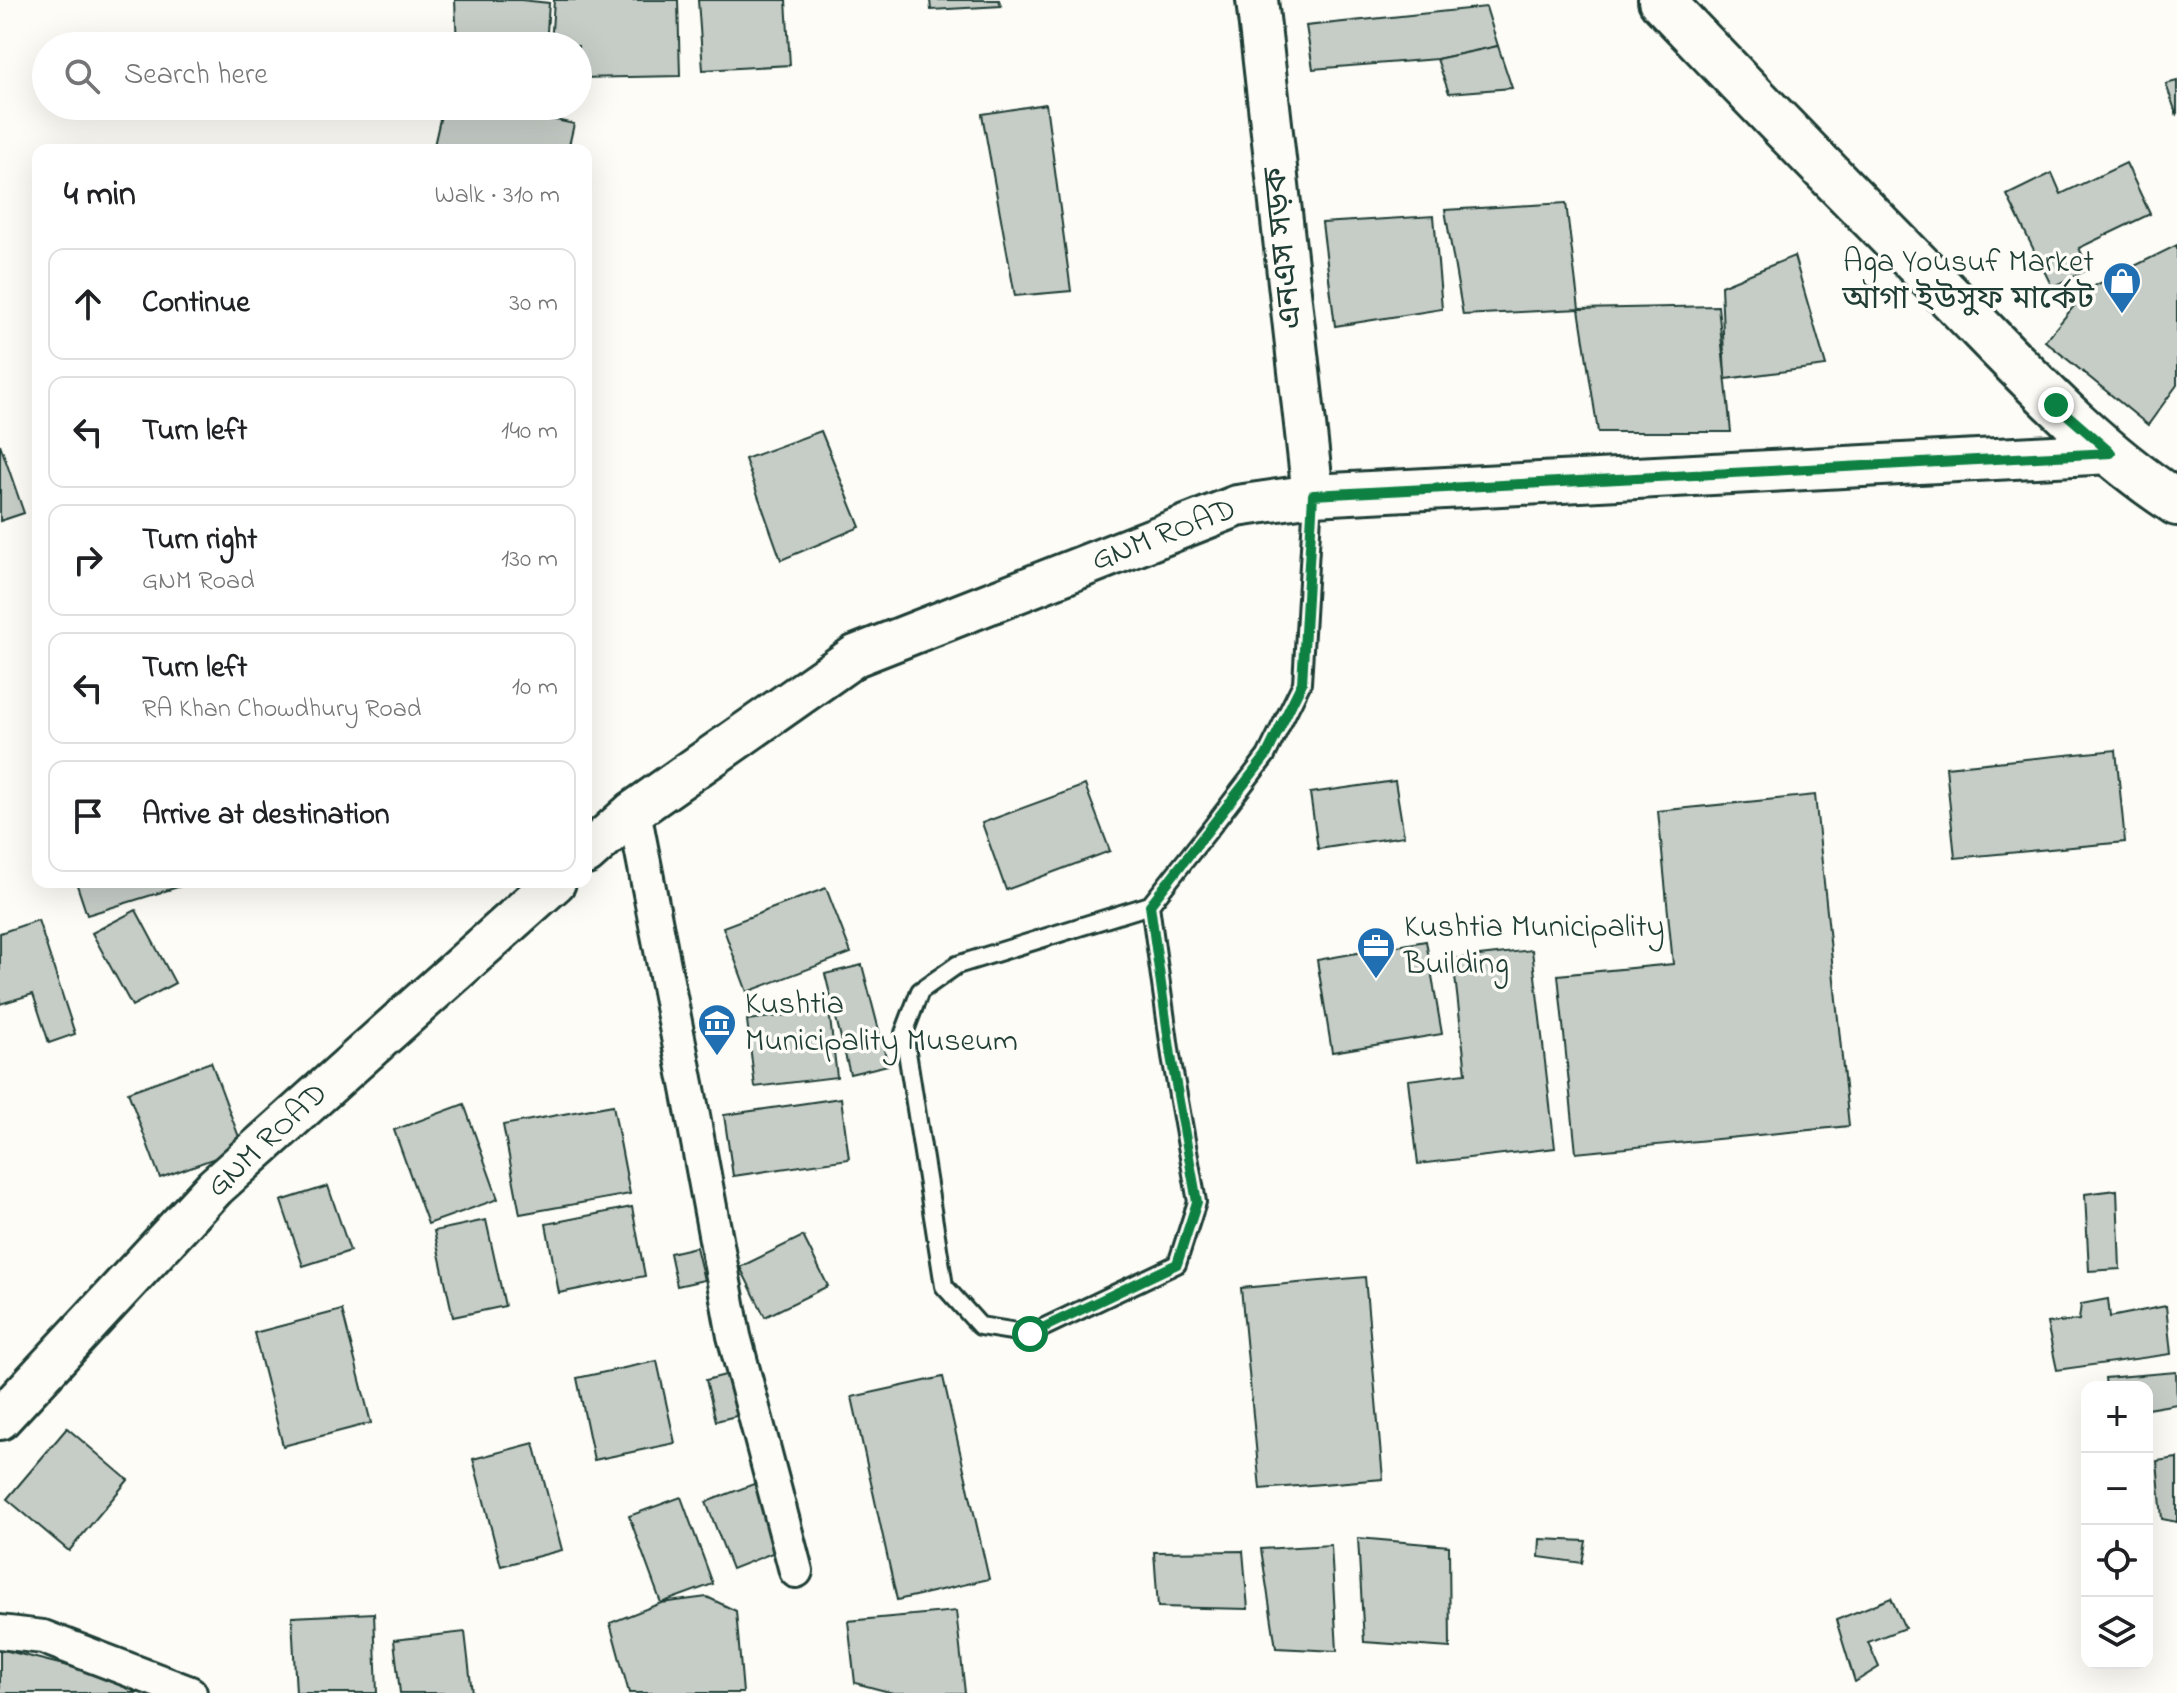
<!DOCTYPE html>
<html lang="en">
<head>
<meta charset="utf-8">
<style>
	body { margin:0; font-family:"Indie Flower","Noto Sans Bengali",sans-serif; background:#f2f2f2; color:#202124 }
	.controls { position:absolute; right:24px; bottom:24px; display:grid; overflow:hidden; border-radius:16px; box-shadow:0 8px 32px #0002 }
	.controls button { width:72px; height:72px; display:grid; place-items:center; padding:0; border:0; border-bottom:2px solid #e0e0e0; background:#fff; color:#202124; font:40px sans-serif }
	.stop { position:absolute; width:24px; height:24px; margin:-18px; border:6px solid #0b8043; border-radius:50%; background:#fff }
	.stop.end { background:#0b8043; border-color:#fff; box-shadow:0 2px 8px #0008 }
	.list { margin:0; padding:0; list-style:none }
	h2 { display:flex; justify-content:space-between; align-items:center; height:104px; margin:0; padding:0 32px; font-size:34px }
	h2 small { font-size:26px; font-weight:400; color:#757577 }
	.list li { display:grid; grid-template-columns:52px 1fr auto; gap:24px; align-items:center; box-sizing:border-box; height:112px; margin:0 16px 16px; padding:0 16px; border:2px solid #e0e0e0; border-radius:16px }
	.list b { display:block; font-size:30px; white-space:nowrap }
	.list p { margin:0; font-size:26px; white-space:nowrap; color:#757577 }
	.list em { font-size:26px; font-style:normal; color:#757577 }
	.icon { flex:none; width:44px; height:44px; fill:none; stroke:currentColor; stroke-width:2; stroke-linecap:round; stroke-linejoin:round }
	.map { position:relative; flex:none; width:2177px; height:1693px; overflow:hidden }
	.search { position:absolute; background:#fff; box-shadow:0 8px 32px #0002; left:32px; top:32px; width:560px; height:88px; display:flex; align-items:center; gap:20px; box-sizing:border-box; padding:0 28px; border-radius:44px; color:#757577; font-size:30px }
	.panel { position:absolute; background:#fff; box-shadow:0 8px 32px #0002; left:32px; top:144px; width:560px; height:744px; border-radius:16px }
	.map>svg:first-child { display:block }
</style>
</head>
<body>
<div class="map">
<svg width="2177" height="1693" viewBox="0 0 2177 1693">
	<rect width="100%" height="100%" fill="#fdfcf7"/>
	<filter id="ink" filterUnits="userSpaceOnUse"><feTurbulence type="fractalNoise" baseFrequency=".0125" numOctaves="2"/><feDisplacementMap in="SourceGraphic" scale="16" xChannelSelector="R" yChannelSelector="G"/><feConvolveMatrix kernelMatrix="1 2 1 2 8 2 1 2 1" color-interpolation-filters="sRGB"/></filter>
	<g filter="url(#ink)">
		<g fill="#c6cdc7" stroke="#1f3d34" stroke-width="2">
			<polygon points="455,0 521,0 549,3 546,46 457,46"/>
			<polygon points="554,0 678,0 680,76 578,78 578,46 551,46"/>
			<polygon points="698,0 786,0 790,65 703,70"/>
			<polygon points="930,0 999,0 1001,6 931,10"/>
			<polygon points="1486,7 1498,46 1437,59 1313,69 1306,26"/>
			<polygon points="419,33 420,46 337,46 337,35"/>
			<polygon points="1498,46 1512,88 1449,93 1437,59"/>
			<polygon points="2177,81 2177,116 2166,84"/>
			<polygon points="1046,104 1071,291 1015,296 982,114"/>
			<polygon points="339,106 422,106 422,107 340,109"/>
			<polygon points="443,106 492,106 574,124 568,150 433,150"/>
			<polygon points="2126,163 2150,214 2079,248 2089,269 2052,287 2007,195 2052,173 2061,194"/>
			<polygon points="1566,203 1579,309 1463,315 1445,210"/>
			<polygon points="1434,216 1442,309 1335,326 1322,223"/>
			<polygon points="2177,245 2177,385 2148,425 2045,341 2088,289"/>
			<polygon points="1794,256 1826,366 1725,379 1721,286"/>
			<polygon points="1718,306 1731,432 1598,432 1579,309"/>
			<polygon points="821,431 860,527 781,560 745,459"/>
			<polygon points="0,444 24,513 0,521"/>
			<polygon points="2116,750 2125,842 1955,858 1946,767"/>
			<polygon points="1395,781 1404,836 1318,849 1310,793"/>
			<polygon points="1085,785 1110,851 1006,890 982,823"/>
			<polygon points="1815,795 1849,1126 1576,1153 1558,975 1673,964 1658,811"/>
			<polygon points="76,882 194,882 87,915"/>
			<polygon points="826,888 851,953 747,992 723,927"/>
			<polygon points="136,910 175,983 132,1006 92,933"/>
			<polygon points="38,920 75,1034 49,1043 33,994 0,1004 0,933"/>
			<polygon points="1426,941 1442,1034 1332,1052 1317,960"/>
			<polygon points="1532,950 1555,1148 1418,1164 1408,1080 1466,1073 1453,959"/>
			<polygon points="862,965 888,1065 850,1074 825,974"/>
			<polygon points="829,1010 837,1077 755,1087 747,1020"/>
			<polygon points="211,1062 243,1148 160,1178 128,1092"/>
			<polygon points="841,1098 849,1159 733,1176 724,1115"/>
			<polygon points="464,1104 498,1199 428,1224 394,1130"/>
			<polygon points="613,1105 630,1194 520,1214 503,1125"/>
			<polygon points="328,1186 350,1251 303,1266 281,1201"/>
			<polygon points="2117,1190 2120,1269 2089,1271 2085,1194"/>
			<polygon points="632,1207 645,1276 559,1293 546,1224"/>
			<polygon points="486,1220 505,1306 453,1317 434,1231"/>
			<polygon points="803,1236 828,1286 765,1317 740,1267"/>
			<polygon points="696,1247 704,1280 677,1286 670,1253"/>
			<polygon points="1365,1277 1383,1479 1260,1489 1241,1288"/>
			<polygon points="2108,1299 2110,1317 2166,1306 2171,1354 2057,1370 2047,1323 2079,1320 2081,1304"/>
			<polygon points="342,1310 371,1423 283,1446 254,1333"/>
			<polygon points="657,1361 675,1443 594,1460 577,1378"/>
			<polygon points="2176,1372 2177,1404 2147,1409 2147,1387 2106,1387 2105,1378"/>
			<polygon points="733,1373 744,1414 716,1421 706,1380"/>
			<polygon points="943,1377 989,1579 897,1600 852,1397"/>
			<polygon points="67,1428 128,1480 69,1551 7,1499"/>
			<polygon points="534,1443 562,1550 501,1566 473,1459"/>
			<polygon points="2177,1458 2177,1522 2162,1519 2157,1461"/>
			<polygon points="759,1482 785,1548 732,1569 706,1502"/>
			<polygon points="681,1497 713,1584 661,1603 629,1516"/>
			<polygon points="1358,1538 1449,1546 1450,1648 1364,1642"/>
			<polygon points="1540,1539 1586,1541 1582,1563 1539,1557"/>
			<polygon points="1331,1545 1337,1651 1276,1648 1261,1549"/>
			<polygon points="1243,1551 1248,1609 1158,1607 1154,1552"/>
			<polygon points="707,1597 736,1611 743,1693 629,1693 610,1623 661,1603"/>
			<polygon points="1891,1598 1905,1628 1868,1642 1879,1667 1855,1682 1836,1620"/>
			<polygon points="956,1611 965,1693 893,1693 855,1683 848,1621"/>
			<polygon points="374,1613 377,1693 296,1693 292,1617"/>
			<polygon points="465,1632 472,1693 400,1693 394,1640"/>
			<polygon points="0,1649 175,1693 0,1693"/>
		</g>
		<g fill="none" stroke-linecap="round" stroke-linejoin="round">
			<defs>
				<polyline id="service" points="1150,905 1171,1056 1197,1202 1177,1264 1030,1334 980,1326 944,1286 904,1033 920,991 957,965 1150,905 1211,828 1266,756 1302,683 1313,497"/>
				<g id="minor">
					<polyline points="634,811 689,1094 734,1336 796,1571"/>
					<polyline points="0,1632 43,1637 190,1693"/>
				</g>
				<g id="tertiary">
					<polyline points="1257,0 1313,495"/>
					<polyline points="586,854 634,811 855,656 1237,506 1313,495 2111,453"/>
					<polyline points="0,1419 215,1187 555,882"/>
				</g>
				<path id="secondary" d="M1661,0c95,100 191,198 288,296 72,73 142,151 228,207"/>
			</defs>
			<use href="#service" stroke="#1f3d34" stroke-width="22"/>
			<use href="#minor" stroke="#1f3d34" stroke-width="38"/>
			<use href="#tertiary" stroke="#1f3d34" stroke-width="46"/>
			<use href="#secondary" stroke="#1f3d34" stroke-width="50"/>
			<use href="#service" stroke="#fdfcf7" stroke-width="16"/>
			<use href="#minor" stroke="#fdfcf7" stroke-width="32"/>
			<use href="#tertiary" stroke="#fdfcf7" stroke-width="40"/>
			<use href="#secondary" stroke="#fdfcf7" stroke-width="44"/>
		</g>
	</g>
	<g fill="none" stroke-linecap="round" stroke-linejoin="round" filter="url(#ink)">
		<polyline stroke="#0b8043" stroke-width="10" points="1030,1334 1177,1264 1197,1202 1171,1056 1150,905 1266,756 1302,683 1313,495 2111,453 2056,405"/>
	</g>
	<defs>
		<symbol id="shop-pin" viewBox="-11 -11 22 30"><path d="M0 17L-7.5 6A9.5 9.5 0 1 1 7.5 6Z" fill="#1f6fb2" stroke="#fdfcf7"/><path d="M-5-2.5h2.3a2.7 3.5 0 0 1 5.4 0H5L5.5 6h-11ZM-1.5-2.5h3a1.5 2.3 0 0 0-3 0Z" fill="#fff"/></symbol>
		<symbol id="office-pin" viewBox="-11 -11 22 30"><path d="M0 17L-7.5 6A9.5 9.5 0 1 1 7.5 6Z" fill="#1f6fb2" stroke="#fdfcf7"/><path d="M-6-3h4V-5.5h4V-3h4V5H-6ZM-1-4.5V-3h2v-1.5ZM-6 0V1H6V0Z" fill="#fff"/></symbol>
		<symbol id="museum-pin" viewBox="-11 -11 22 30"><path d="M0 17L-7.5 6A9.5 9.5 0 1 1 7.5 6Z" fill="#1f6fb2" stroke="#fdfcf7"/><path d="M0-6L6-3V-2H-6V-3ZM-5-1h2V3h-2ZM-1-1h2V3h-2ZM3-1h2V3H3ZM-6 4H6V6H-6Z" fill="#fff"/></symbol>
	</defs>
	<g fill-rule="evenodd">
		<use href="#shop-pin" x="2100" y="259" width="44" height="60"/>
		<use href="#office-pin" x="1354" y="924" width="44" height="60"/>
		<use href="#museum-pin" x="695" y="1001" width="44" height="60"/>
	</g>
	<g text-anchor="middle" dominant-baseline="central" stroke-width="7" stroke-linejoin="round" paint-order="stroke">
		<g font-size="32" fill="#1f3d34" stroke="#fdfcf7">
			<text transform="translate(1285 248) rotate(-96)">এনএস সড়ক</text>
			<text transform="translate(1164 536) rotate(-21)">GNM ROAD</text>
			<text transform="translate(268 1141) rotate(-43)">GNM ROAD</text>
		</g>
		<g font-size="32" fill="#1f3d34" stroke="#fdfcf7" text-anchor="start">
			<text x="2094" y="263" text-anchor="end">Aga Yousuf Market<tspan x="2094" dy="37">আগা ইউসুফ মার্কেট</tspan></text>
			<text x="1404" y="928">Kushtia Municipality<tspan x="1404" dy="37">Building</tspan></text>
			<text x="745" y="1005">Kushtia<tspan x="745" dy="37">Municipality Museum</tspan></text>
		</g>
	</g>
</svg>
<div class="controls">
<button>+</button>
<button>−</button>
<button><svg class="icon" aria-label="locate" viewBox="0 0 24 24"><circle cx="12" cy="12" r="6"/><path d="M12 2v4M12 18v4M2 12h4M18 12h4"/></svg></button>
<button><svg class="icon" aria-label="layers" viewBox="0 0 24 24"><path d="M12 4l9 5-9 5-9-5zM3 14l9 5 9-5"/></svg></button>
</div>
<div class="stop" style="left:1030px;top:1334px"></div>
<div class="stop end" style="left:2056px;top:405px"></div>
<div class="search"><svg class="icon" aria-label="search" viewBox="0 0 24 24"><circle cx="10" cy="10" r="6"/><path d="M15 15l6 6"/></svg>Search here</div>
<section class="panel">
<h2>4 min<small>Walk · 310 m</small></h2>
<ul class="list">
<li><svg class="icon" aria-label="ahead" viewBox="0 0 24 24"><path d="M12 20V5M6 11l6-6 6 6"/></svg><div><b>Continue</b></div><em>30 m</em></li>
<li><svg class="icon" aria-label="left" viewBox="0 0 24 24"><path d="M17 20v-9H6M10 6l-5 5 5 5"/></svg><div><b>Turn left</b></div><em>140 m</em></li>
<li><svg class="icon" aria-label="right" viewBox="0 0 24 24"><path d="M7 20v-9h11M14 6l5 5-5 5"/></svg><div><b>Turn right</b><p>GNM Road</p></div><em>130 m</em></li>
<li><svg class="icon" aria-label="left" viewBox="0 0 24 24"><path d="M17 20v-9H6M10 6l-5 5 5 5"/></svg><div><b>Turn left</b><p>RA Khan Chowdhury Road</p></div><em>10 m</em></li>
<li><svg class="icon" aria-label="arrive" viewBox="0 0 24 24"><path d="M6 21V4h12l-3 4 3 4H6"/></svg><div><b>Arrive at destination</b></div></li>
</ul>
</section>
</div>
</body>
</html>
